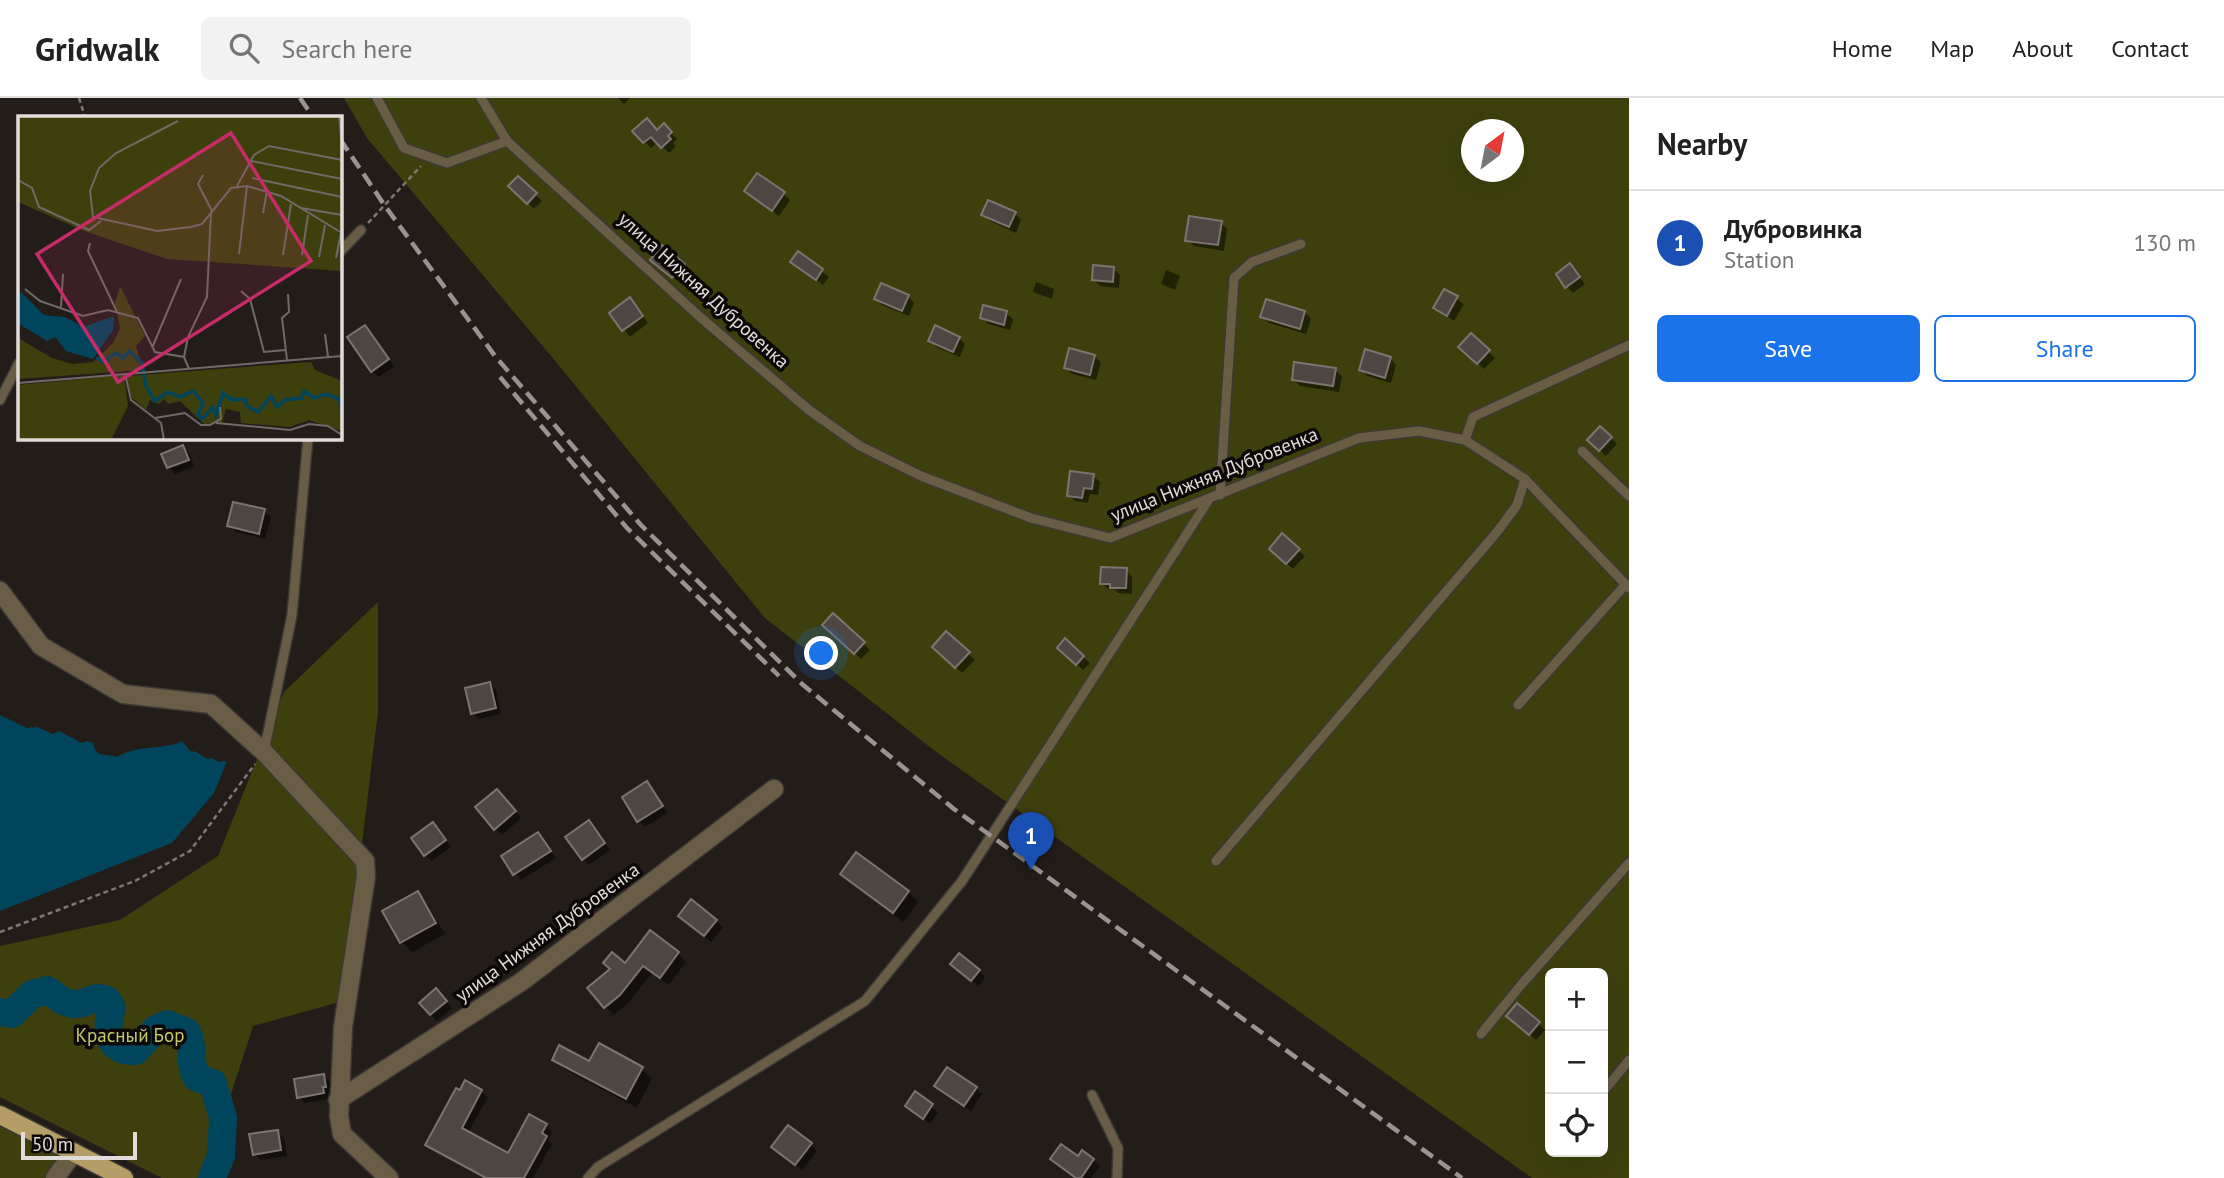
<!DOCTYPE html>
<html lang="en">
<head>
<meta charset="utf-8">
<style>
	body { margin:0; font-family:"PT Sans",sans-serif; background:#f2f2f2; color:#222 }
	.controls { position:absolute; right:21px; bottom:21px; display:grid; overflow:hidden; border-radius:10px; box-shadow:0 7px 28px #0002 }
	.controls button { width:63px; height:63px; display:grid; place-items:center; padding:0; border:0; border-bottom:2px solid #e0e0e0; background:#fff; color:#222; font:35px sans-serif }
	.compass { position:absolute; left:1461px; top:21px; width:63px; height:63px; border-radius:50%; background:#fff; box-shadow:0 7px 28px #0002; rotate:32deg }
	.scale { position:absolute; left:21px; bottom:18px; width:116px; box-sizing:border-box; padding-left:7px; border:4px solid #e1dcda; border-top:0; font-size:19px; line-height:24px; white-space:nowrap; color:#e1dcda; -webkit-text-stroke:5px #0b0807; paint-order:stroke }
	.you { position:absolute; left:822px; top:556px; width:24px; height:24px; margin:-18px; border:5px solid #fff; border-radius:50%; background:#1a73e8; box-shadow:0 0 0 10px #1a73e833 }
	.badge { display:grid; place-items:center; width:46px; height:46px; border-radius:50%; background:#1a73e8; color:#fff; font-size:23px; font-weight:700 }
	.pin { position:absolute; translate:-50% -58px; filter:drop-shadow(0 2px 4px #0008) }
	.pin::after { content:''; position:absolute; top:37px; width:24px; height:21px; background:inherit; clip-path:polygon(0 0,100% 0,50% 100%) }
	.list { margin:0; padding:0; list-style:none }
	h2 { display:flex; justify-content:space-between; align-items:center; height:91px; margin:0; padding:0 28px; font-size:30px }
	h2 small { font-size:23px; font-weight:400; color:#767676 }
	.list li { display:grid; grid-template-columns:46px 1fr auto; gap:21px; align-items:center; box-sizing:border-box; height:105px; padding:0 28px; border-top:2px solid #e0e0e0 }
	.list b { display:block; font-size:26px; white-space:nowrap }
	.list p { margin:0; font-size:23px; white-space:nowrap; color:#767676 }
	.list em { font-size:23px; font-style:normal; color:#767676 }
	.actions { display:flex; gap:14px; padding:21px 28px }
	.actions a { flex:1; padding:16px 0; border:2px solid #1a73e8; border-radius:10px; text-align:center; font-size:24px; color:#1a73e8 }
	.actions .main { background:#1a73e8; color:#fff }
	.icon { flex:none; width:38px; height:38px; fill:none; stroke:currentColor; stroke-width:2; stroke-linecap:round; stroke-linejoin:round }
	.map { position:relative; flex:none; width:1629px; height:1080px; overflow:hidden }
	header { display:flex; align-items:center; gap:42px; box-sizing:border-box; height:98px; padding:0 35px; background:#fff; border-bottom:2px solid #e0e0e0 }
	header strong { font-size:33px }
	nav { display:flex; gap:38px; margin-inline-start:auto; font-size:24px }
	.search { width:490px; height:63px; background:#f2f2f2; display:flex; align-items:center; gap:18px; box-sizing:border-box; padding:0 24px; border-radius:10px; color:#767676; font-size:26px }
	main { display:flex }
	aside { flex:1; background:#fff }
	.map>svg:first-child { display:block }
</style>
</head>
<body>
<header>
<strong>Gridwalk</strong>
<div class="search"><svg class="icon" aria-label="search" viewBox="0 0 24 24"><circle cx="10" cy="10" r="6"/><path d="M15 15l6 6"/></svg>Search here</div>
<nav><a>Home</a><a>Map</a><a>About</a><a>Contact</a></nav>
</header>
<main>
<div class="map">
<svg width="1629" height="1080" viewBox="0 0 1629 1080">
	<rect width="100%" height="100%" fill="#231d1a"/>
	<g fill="#3d400d" fill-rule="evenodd">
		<path d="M344,0h1285v1080h-97l-597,-427 -170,-133 -213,-261 -185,-219zM1472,32h42v42h-42zM1550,875h53v179h-53z"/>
		<polygon points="378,504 378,613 343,903 253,928 204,1080 162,1080 0,999 0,848 120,822 218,758 284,594"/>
		<polygon points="0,1025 65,1058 48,1080 0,1080"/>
	</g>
	<path fill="#00455b" d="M0,617l27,13 10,-1 16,7 6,-3 23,12 6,-2 5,2c3,16 13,10 24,14 24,-14 47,-6 65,-16l8,10 7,1 10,7 5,-1 7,4 8,-1 -13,32 -42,50 -172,68z"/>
	<g fill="#0007">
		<polygon points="618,0 630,0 624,6"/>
		<polygon points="664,28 677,41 673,45 676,48 669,55 658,44 651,50 635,33 657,34"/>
		<polygon points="518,80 542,103 534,111 510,88"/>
		<polygon points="747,93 784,96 790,102 779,118"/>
		<polygon points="1015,115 1021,122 1016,135 990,123 983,117"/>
		<polygon points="1221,125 1227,131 1224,153 1194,148 1187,142"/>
		<polygon points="798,156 829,179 823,187 799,170"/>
		<polygon points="683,167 690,173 680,185 659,168"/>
		<polygon points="1570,167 1585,186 1573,195 1567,188"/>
		<polygon points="1113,171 1120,177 1119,190 1100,188 1094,182"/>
		<polygon points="1166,172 1180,178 1175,192 1161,186"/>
		<polygon points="1036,184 1054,191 1052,201 1033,194"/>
		<polygon points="1445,193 1464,206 1454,223 1436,210"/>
		<polygon points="908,198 914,205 909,218 882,207 876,201"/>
		<polygon points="636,208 648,225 630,239 611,215"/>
		<polygon points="1305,214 1311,221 1306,236 1269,225 1262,219"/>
		<polygon points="1006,215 1013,221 1010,232 988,226 982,220"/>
		<polygon points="365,229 394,268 379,279 372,273"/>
		<polygon points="1471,237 1495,260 1484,271 1461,249"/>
		<polygon points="959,240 965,246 960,259 936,249 930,242"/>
		<polygon points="1095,258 1101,265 1096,282 1072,276 1066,270"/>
		<polygon points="1390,260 1396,267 1391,285 1367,278 1361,271"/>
		<polygon points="1335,272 1342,278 1339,294 1300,288 1294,282"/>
		<polygon points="1600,330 1617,346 1606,358 1590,342"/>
		<polygon points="213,340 227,340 217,343"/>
		<polygon points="183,349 189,355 194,368 175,376 168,369"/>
		<polygon points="1093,378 1100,384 1098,397 1090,396 1088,405 1075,403 1069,397"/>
		<polygon points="264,413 271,419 265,441 236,434 229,427"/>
		<polygon points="1298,452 1305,458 1293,471 1277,457"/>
		<polygon points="1126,472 1132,479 1132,496 1118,495 1115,492 1108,491 1102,485"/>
		<polygon points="834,518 870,552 861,561 825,527"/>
		<polygon points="946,535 975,562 962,575 934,548"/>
		<polygon points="1065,543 1090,565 1083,572 1059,550"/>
		<polygon points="489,586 496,592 501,616 479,621 472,615"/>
		<polygon points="647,686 668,715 645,729 638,722"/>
		<polygon points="504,699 521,720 502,737 495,730"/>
		<polygon points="589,724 610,752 589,767 583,761"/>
		<polygon points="439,732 451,749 432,763 425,757"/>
		<polygon points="538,736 556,760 521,782 503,758"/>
		<polygon points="842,775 908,794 918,804 903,824"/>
		<polygon points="417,795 427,806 445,836 412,854 402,844 384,814"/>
		<polygon points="692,803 723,829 711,844 686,824"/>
		<polygon points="678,855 686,864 669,887 652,875 628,905 614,917 605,908 626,868"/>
		<polygon points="959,872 979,873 985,879 979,888"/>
		<polygon points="442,899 452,910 437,923 421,905"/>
		<polygon points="1517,908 1545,932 1536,942 1515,925"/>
		<polygon points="599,948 642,971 652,981 637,1010 564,971 554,961 590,966"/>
		<polygon points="323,978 330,984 332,995 328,995 329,1001 305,1005 299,999"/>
		<polygon points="466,985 488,999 468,1035 509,1057 546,1027 552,1034 548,1042 552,1046 533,1080 484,1080 434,1053 427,1046"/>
		<polygon points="936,988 976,990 982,996 971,1013"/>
		<polygon points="916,996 938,1014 930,1026 913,1014"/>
		<polygon points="277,1034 284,1040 287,1058 261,1062 254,1056"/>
		<polygon points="810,1046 817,1053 802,1072 780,1055"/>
		<polygon points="1078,1060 1093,1062 1100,1068 1091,1080 1076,1080 1052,1061"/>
	</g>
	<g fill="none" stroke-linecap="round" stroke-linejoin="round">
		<path stroke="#00455b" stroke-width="28" d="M0,914l12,2 20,-20 15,-4c9,5 14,13 26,14 14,2 20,-11 34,-4l5,8c-7,21 -5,44 23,43l21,-22 11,-5 20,8c8,15 1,32 10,46l16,5 10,35 -2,38 -9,22"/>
	</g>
	<g fill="#4d4642" stroke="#7d7471" stroke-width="2">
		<polygon points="647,20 657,32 664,25 672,34 668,38 671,41 661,50 651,39 643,45 632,33"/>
		<polygon points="757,75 785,94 772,113 744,93"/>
		<polygon points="518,78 537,95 527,106 508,88"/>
		<polygon points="988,102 1016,114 1009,129 981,117"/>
		<polygon points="1189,118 1222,123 1218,147 1185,143"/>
		<polygon points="662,147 685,166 672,180 650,162"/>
		<polygon points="798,153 823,171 816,182 790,164"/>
		<polygon points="1570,165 1580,179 1565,190 1556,176"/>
		<polygon points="1093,167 1114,169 1113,184 1092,182"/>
		<polygon points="881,185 909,197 902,213 874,201"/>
		<polygon points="1444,191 1458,198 1447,218 1433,210"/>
		<polygon points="630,199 643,218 622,233 609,215"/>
		<polygon points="1266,201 1305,213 1300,231 1260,219"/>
		<polygon points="983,207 1007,213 1004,227 980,220"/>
		<polygon points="365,227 389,261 371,274 347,239"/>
		<polygon points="935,227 960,239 953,254 928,243"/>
		<polygon points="1471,235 1490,252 1477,266 1458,249"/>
		<polygon points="1069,250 1095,257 1090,277 1064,270"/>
		<polygon points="1365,251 1391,259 1385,280 1359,272"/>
		<polygon points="1294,264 1336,270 1333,288 1292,282"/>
		<polygon points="1600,328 1612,339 1599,353 1587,342"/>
		<polygon points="183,347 189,362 167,370 161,356"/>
		<polygon points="1070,373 1094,376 1092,391 1084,390 1082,400 1067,398"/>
		<polygon points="233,404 265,411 259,436 227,428"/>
		<polygon points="1282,435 1300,451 1286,466 1269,451"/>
		<polygon points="1101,469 1127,470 1126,490 1110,490 1110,486 1100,486"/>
		<polygon points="833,515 865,544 854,556 822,527"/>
		<polygon points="946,533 970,554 955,570 932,549"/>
		<polygon points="1065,540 1084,558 1076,567 1057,550"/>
		<polygon points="490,584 496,610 471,616 465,590"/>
		<polygon points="647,683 663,708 637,724 622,699"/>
		<polygon points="497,691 516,713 494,732 475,709"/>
		<polygon points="589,722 605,745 582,762 565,739"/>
		<polygon points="433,724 446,742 424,758 411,740"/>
		<polygon points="538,734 551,753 513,777 501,758"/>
		<polygon points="856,754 909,793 893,815 840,776"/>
		<polygon points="418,793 436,825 400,845 382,813"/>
		<polygon points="691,801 717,822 704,838 678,818"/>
		<polygon points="650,832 679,854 660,880 643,868 620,897 604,910 587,890 610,871 603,865 612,854 625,865"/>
		<polygon points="959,855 980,872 971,883 950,866"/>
		<polygon points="436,890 447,903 430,917 419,905"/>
		<polygon points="1517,905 1540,924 1529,937 1506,918"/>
		<polygon points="599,945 643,969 626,1001 552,962 559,947 589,963"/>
		<polygon points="947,969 977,989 964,1008 934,988"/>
		<polygon points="324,976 326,989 323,989 324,995 297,1000 294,981"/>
		<polygon points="465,982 482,992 462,1030 508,1055 529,1016 547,1026 542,1035 547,1038 524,1080 486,1080 425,1047 456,990 460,992"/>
		<polygon points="915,993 933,1006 923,1021 905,1008"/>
		<polygon points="788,1027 812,1045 795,1067 771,1049"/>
		<polygon points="278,1032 281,1052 253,1057 249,1036"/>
		<polygon points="1061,1046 1078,1058 1082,1052 1094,1061 1081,1080 1076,1080 1050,1061"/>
	</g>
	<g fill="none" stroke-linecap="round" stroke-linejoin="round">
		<defs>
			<g id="lane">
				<polyline points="377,0 404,50 447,65 507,43"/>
				<polyline points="481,0 507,43 700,219 809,312 860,348 921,378 1031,420 1110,440 1359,340 1419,333 1465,342 1525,381 1629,490"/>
				<polyline points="340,154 361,132"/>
				<polyline points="0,302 19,265"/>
				<polyline points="1465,342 1473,319 1629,247"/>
				<polyline points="1582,353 1629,398"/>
				<polyline points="1220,397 1234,180 1252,164 1301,146"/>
				<polyline points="1518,607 1626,486"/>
				<polyline points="264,654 292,517 308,340"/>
				<polyline points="1216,763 1497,434 1517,407 1525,381"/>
				<polyline points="1481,936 1521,887 1629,765"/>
				<polyline points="1603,994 1629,962"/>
				<polyline points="1092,997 1118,1050 1117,1080"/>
				<polyline points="588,1080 598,1069 865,903 962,783 1208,403"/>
			</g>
			<g id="street">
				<polyline points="0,493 41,548 123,596 211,606 264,654 365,763 366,778 343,929 339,1018 342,1036 389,1080"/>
				<polyline points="338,1002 521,884 774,691"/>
				<polyline points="55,1080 74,1054"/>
			</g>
			<polyline id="primary" points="0,1017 124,1080"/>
		</defs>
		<use href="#lane" stroke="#3e3835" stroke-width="12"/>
		<use href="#street" stroke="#3e3835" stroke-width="21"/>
		<use href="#primary" stroke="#3e3835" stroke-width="21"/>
		<g stroke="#7e7976" stroke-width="2.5" stroke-dasharray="5 3.5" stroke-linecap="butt">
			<polyline points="79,0 85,19"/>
			<polyline points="368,125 421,68"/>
			<polyline points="0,834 135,783 190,753 255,666"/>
		</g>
		<use href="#lane" stroke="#695e45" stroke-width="9"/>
		<use href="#street" stroke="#695e45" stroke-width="18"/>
		<use href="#primary" stroke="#b59d68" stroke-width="18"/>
		<g stroke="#999391" stroke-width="4.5" stroke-dasharray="14 7" stroke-linecap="butt">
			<polyline points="300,0 313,19"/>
			<polyline points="340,41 385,108 495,258 641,427 802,586 954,711 1462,1080"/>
			<polyline points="500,279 627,430 779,578"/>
		</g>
	</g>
	<g text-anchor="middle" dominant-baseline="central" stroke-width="7" stroke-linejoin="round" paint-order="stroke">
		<g font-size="19" fill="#e1dcda" stroke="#0b0807">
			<text transform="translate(704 192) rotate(42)">улица Нижняя Дубровенка</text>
			<text transform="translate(1214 376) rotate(-22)">улица Нижняя Дубровенка</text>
			<text transform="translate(547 834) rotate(-36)">улица Нижняя Дубровенка</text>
		</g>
		<g font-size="19" fill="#c2c96b" stroke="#0b0807">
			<text x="130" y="937">Красный Бор</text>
		</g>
	</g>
	<g transform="translate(18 18)">
		<rect width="324" height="324" fill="#231d1a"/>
		<path d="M0,0h324v155l-175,-12 -83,-28 -66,-29zM102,170l25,50 -9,10 7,24 -125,9v-41l34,20 20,6 21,-2 20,-19 7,-15 -5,-25zM293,246l4,8 27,11v50l-33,-11 -19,7 -49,-4 -1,-11 -14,-3 -4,14 -18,1 -24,-23 -12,3 -4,-5 -5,5 -9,-4 -4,10 -14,-12 -6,-22zM106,259l4,31 -17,34h-93v-55z" fill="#3d400d"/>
		<path d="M4,177l22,22 21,2 18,10 31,-11 -1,14 -20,29 -27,-8 -11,-14 -8,4 -28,-17 -1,-30z" fill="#00455b"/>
		<path fill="none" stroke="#00455b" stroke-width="3.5" d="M78,242l10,5 3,-6 8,-4 6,5 6,-7 13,12 4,23 9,15 13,-9 12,5 13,-6 10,12 -5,11 4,5 11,-12 3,8 7,-22 9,7 13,-1 2,7 11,6 13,-16 6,11 8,-7 17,-2 2,-7 10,7 12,-4 13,5 3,12"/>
		<path fill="none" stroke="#6f6967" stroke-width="2" d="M321,0l3,29M160,5l-62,32 -17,15 -9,23 3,26 64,14 34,-4 11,-3 29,-36 16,-2 34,10 61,37M233,45l91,18M185,59l-5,9 14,27M234,62l90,19M0,64l14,8 7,19 50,23 12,-9M219,70l17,-31 15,-9 73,14M283,92l41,7M245,97l4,-22M72,127l-2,8 29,61M221,138l8,-68M265,139l8,-51M284,139l6,-40M301,141l6,-32M318,142l5,-25M7,173l15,12 43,15 25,-6 30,8 17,34 29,5 5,12M223,175l9,8 14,53 21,-2M43,191l2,-33M307,218l3,23M134,232l29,-69M166,241l4,-20 19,-40 4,-85M269,244l-5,-42 7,-6 -1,-18M107,258l6,26 30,23 3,17M0,267l324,-27M137,302l30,-5 16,12h9l11,-6 -1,-12M198,307l74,7 19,-6 19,2 14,9"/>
		<path fill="#c52c68" fill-opacity="0.15" stroke="#c52c68" stroke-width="3.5" d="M213,17l80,128 -193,121 -81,-128z"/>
		<rect width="324" height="324" fill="none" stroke="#e1dcda" stroke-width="3.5"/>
	</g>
</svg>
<div class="controls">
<button>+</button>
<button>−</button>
<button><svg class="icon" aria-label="locate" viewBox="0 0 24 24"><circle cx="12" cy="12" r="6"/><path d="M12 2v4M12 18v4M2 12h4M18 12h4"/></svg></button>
</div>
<svg class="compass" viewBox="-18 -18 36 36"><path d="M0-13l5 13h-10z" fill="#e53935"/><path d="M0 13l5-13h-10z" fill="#767676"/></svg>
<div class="scale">50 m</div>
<div class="you"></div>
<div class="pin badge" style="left:1031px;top:772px;background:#1a4fb4">1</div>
</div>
<aside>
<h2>Nearby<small></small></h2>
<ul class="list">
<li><span class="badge" style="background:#1a4fb4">1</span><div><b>Дубровинка</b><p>Station</p></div><em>130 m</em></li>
</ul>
<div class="actions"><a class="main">Save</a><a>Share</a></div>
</aside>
</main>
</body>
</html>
